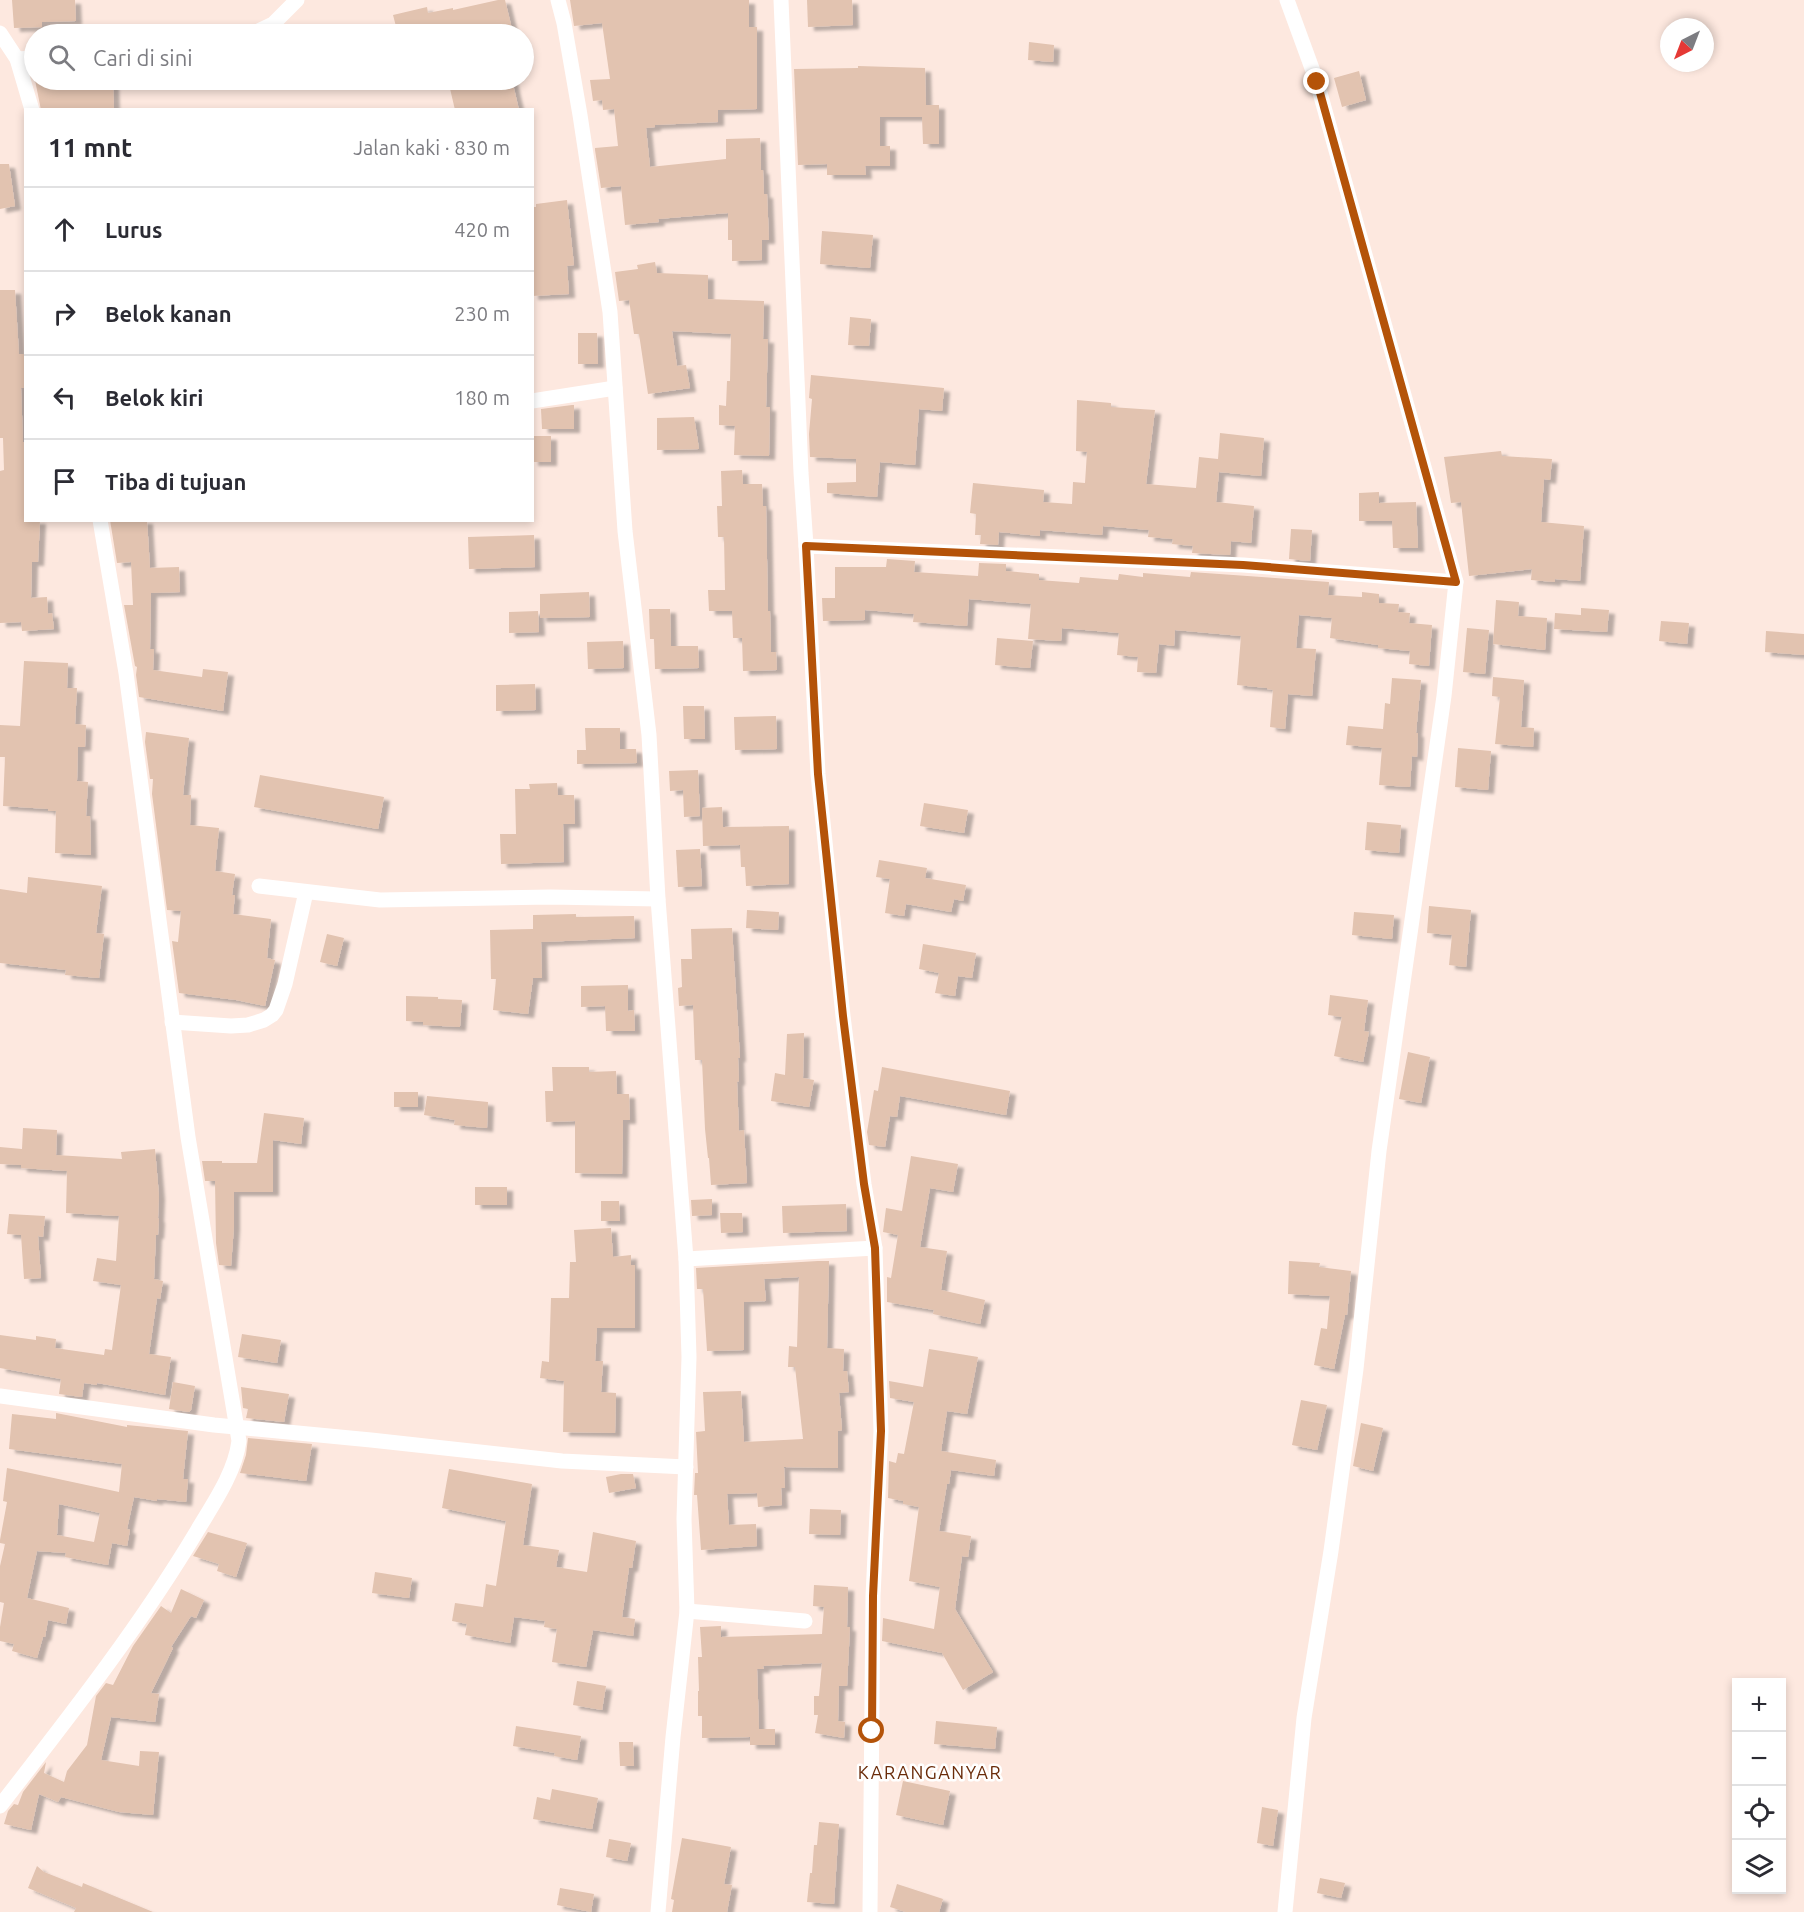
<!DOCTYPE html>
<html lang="id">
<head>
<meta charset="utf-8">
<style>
	body { margin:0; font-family:Ubuntu,sans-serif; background:#f2f2f3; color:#2b2b33 }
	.controls { position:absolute; right:18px; bottom:18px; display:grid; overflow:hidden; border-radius:0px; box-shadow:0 3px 9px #0003 }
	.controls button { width:54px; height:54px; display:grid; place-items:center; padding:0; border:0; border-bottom:2px solid #e1e1e2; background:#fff; color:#2b2b33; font:30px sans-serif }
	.compass { position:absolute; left:1660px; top:18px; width:54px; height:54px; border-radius:50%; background:#fff; box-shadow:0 3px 9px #0003; rotate:222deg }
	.stop { position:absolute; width:18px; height:18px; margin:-14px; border:4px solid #b45309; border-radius:50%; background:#fff }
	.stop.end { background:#b45309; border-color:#fff; box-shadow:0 2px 6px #0008 }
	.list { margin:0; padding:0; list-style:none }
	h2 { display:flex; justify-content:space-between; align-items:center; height:78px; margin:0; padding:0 24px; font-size:26px }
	h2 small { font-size:20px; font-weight:400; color:#7c7c81 }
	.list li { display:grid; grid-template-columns:39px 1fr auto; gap:18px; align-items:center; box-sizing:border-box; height:84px; padding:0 24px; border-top:2px solid #e1e1e2 }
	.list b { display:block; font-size:22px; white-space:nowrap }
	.list em { font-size:20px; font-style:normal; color:#7c7c81 }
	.icon { flex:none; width:33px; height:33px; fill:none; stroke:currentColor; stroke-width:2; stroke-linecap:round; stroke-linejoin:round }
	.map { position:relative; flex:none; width:1804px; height:1912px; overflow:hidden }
	.search { position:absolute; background:#fff; box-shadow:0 3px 9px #0003; left:24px; top:24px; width:510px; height:66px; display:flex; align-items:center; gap:15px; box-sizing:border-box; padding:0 21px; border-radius:33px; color:#7c7c81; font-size:22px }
	.panel { position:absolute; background:#fff; box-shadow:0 3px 9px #0003; left:24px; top:108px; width:510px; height:414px; border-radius:0px }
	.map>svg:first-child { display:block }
</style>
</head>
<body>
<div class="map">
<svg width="1804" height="1912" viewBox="0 0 1804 1912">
	<defs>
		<filter id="shadow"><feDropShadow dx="6" dy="4" stdDeviation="1.5" flood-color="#0004"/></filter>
	</defs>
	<rect width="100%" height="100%" fill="#fde8df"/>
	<g fill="#e2c3b0" fill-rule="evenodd" filter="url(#shadow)">
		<polygon points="12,0 75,0 76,21 42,22 42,27 14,28"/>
		<polygon points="498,0 505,0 512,29 504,31 505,34 398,34 393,15 427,7 428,13 453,8 453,10"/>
		<polygon points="570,0 749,0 749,27 757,27 757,109 718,110 718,122 655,125 655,127 646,128 650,167 726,159 726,139 760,138 761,170 763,170 764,194 767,194 769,240 762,240 762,260 732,261 732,240 728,240 728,213 658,219 659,222 625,225 621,186 601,188 595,150 595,148 618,146 614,109 603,110 602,100 593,101 590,80 610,79 602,23 574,26"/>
		<polygon points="807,0 852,0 853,25 808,27"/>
		<polygon points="1029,42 1054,45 1053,62 1028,60"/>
		<polygon points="858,66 925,68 926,105 939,105 939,144 923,144 922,117 880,117 880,146 890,146 890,166 865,166 866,175 827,175 827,164 798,165 794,69 858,68"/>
		<polygon points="1359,71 1366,100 1342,107 1334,78"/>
		<polygon points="35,80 113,80 114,110 41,110"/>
		<polygon points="448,80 512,80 519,110 455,110"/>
		<polygon points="0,164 9,164 15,206 0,209"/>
		<polygon points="567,200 574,265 567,266 569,294 532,296 532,207 536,207 536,204"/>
		<polygon points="822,231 873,235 870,268 820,264"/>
		<polygon points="655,262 657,273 708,275 708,299 764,301 763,339 768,339 766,407 770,407 769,456 734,455 735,426 719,425 719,405 726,406 727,381 730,381 731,334 672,331 677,366 686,365 690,388 648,394 639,334 634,334 629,300 619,301 615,272 638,269 637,265"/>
		<polygon points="0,290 15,290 19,354 24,354 26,388 21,388 23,442 26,442 26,520 40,520 38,562 32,562 31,598 47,597 48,614 52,613 54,629 22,631 21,622 0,623 0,471 4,470 3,438 0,438"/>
		<polygon points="850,317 871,319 869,346 848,345"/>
		<polygon points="578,333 597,333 598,364 578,364"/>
		<polygon points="811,375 944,388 942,411 919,409 915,465 880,462 877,497 827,493 827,483 856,482 856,459 810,457 809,434 812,399 809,398"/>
		<polygon points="1077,400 1111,403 1111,407 1155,410 1146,484 1196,488 1199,457 1218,459 1220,433 1264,438 1261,476 1219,472 1216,502 1254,506 1251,543 1231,541 1230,555 1192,553 1193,546 1172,544 1173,539 1148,537 1149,530 1103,526 1102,535 1040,530 1040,536 999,532 998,545 980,544 981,535 975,535 976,514 970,513 973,483 1044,490 1043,502 1072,504 1073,482 1085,483 1087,452 1076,451"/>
		<polygon points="572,405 574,405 574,429 542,429 541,409"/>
		<polygon points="694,417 699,449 657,450 657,418"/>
		<rect x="532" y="436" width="19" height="26"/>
		<polygon points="1501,451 1502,456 1552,459 1550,480 1544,479 1541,522 1584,526 1580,581 1555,579 1555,582 1531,580 1532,569 1469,576 1461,502 1451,503 1444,457"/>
		<polygon points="742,470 743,484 762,484 763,506 766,506 768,611 770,611 771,652 776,652 777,670 743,671 742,638 733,638 732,611 709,611 708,590 725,590 724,537 718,537 717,506 722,506 721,471"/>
		<polygon points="1379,492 1379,503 1416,502 1418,548 1393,548 1392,521 1359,521 1359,493"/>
		<polygon points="110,520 147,520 150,568 179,567 180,592 151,593 150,649 154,649 153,670 202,677 203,669 228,672 223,711 139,697 136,675 137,667 135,666 124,605 133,605 131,562 117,563"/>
		<polygon points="1291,529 1312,530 1310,561 1289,559"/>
		<polygon points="534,535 535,567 469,569 468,537"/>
		<polygon points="887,559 915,561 914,572 978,576 979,563 1006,564 1006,571 1039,574 1039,580 1079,583 1080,577 1118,580 1119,574 1143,577 1143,573 1190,577 1191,572 1329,582 1328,595 1362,597 1362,592 1379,594 1379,603 1399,604 1398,612 1410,613 1409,623 1432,625 1429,666 1409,664 1410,651 1378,648 1378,645 1330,638 1332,618 1299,615 1296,648 1316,649 1312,696 1288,694 1285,729 1270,727 1273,690 1267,689 1267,688 1237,685 1241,636 1175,630 1174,646 1159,644 1156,673 1137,672 1138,657 1117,655 1119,633 1062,628 1061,641 1028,639 1031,604 969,599 967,626 913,622 914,614 865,610 865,620 823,621 822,598 835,598 835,567 886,567"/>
		<polygon points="589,592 590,617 540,618 540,594"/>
		<polygon points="1496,600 1519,602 1518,616 1547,618 1545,650 1493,644"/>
		<polygon points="1581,608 1609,610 1607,632 1554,629 1555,613 1581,615"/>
		<polygon points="649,609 670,609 671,646 698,646 699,668 655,669 654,639 650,639"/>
		<polygon points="538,611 539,632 509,633 509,612"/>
		<polygon points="1661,621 1689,623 1687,644 1659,641"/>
		<polygon points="1467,628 1489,630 1485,674 1463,672"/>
		<polygon points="1766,631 1804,634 1804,655 1765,652"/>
		<polygon points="997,638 1033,641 1030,668 995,665"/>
		<polygon points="623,641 624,668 588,669 587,642"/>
		<polygon points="24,661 68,663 67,688 77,688 75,724 86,725 85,747 78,747 77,781 88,782 86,816 90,816 91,855 55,853 56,811 48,811 48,809 3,806 5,757 0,757 0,725 20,726"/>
		<polygon points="1493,677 1524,680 1521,727 1534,728 1533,747 1495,744 1500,697 1492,696"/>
		<polygon points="1392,678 1421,680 1416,733 1418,733 1417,757 1412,756 1410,787 1379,785 1382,748 1346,745 1348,726 1383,729 1385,703 1390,704"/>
		<polygon points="535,684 536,710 496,711 496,685"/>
		<polygon points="683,706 704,706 705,739 684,739"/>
		<polygon points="776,716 777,749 735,750 734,717"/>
		<polygon points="585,728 620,728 620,749 636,749 637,763 577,764 577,750 586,750"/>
		<polygon points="146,732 189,738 183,795 191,795 190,825 219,828 215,871 235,874 232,895 235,895 233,914 271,919 267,958 275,960 265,1006 236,1000 179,993 172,941 178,942 181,911 167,910 152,794 153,779 150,779 145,742"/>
		<polygon points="1458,748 1491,751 1488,790 1455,787"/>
		<polygon points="698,770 700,816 684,817 683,790 670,791 669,771"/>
		<polygon points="260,775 384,797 378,829 254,807"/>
		<polygon points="557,783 558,795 574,795 575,824 563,824 564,862 501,864 500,834 516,834 515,789 530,789 529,784"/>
		<polygon points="924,803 968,810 964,833 920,826"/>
		<polygon points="722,807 723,827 789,826 789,884 746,886 745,867 741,867 740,845 703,846 702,808"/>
		<polygon points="1367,822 1401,825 1399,853 1365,850"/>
		<polygon points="700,849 702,886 678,887 676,850"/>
		<polygon points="879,860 927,868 925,878 966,885 963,901 954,899 951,912 906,904 904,916 885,913 890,879 876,877"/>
		<polygon points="28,877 102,886 96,933 104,934 99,978 65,975 66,970 0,963 0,889 27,893"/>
		<polygon points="1429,906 1471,910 1466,967 1449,965 1452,935 1427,933"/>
		<polygon points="747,910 779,912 778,930 746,928"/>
		<polygon points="1354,912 1394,915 1392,939 1352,935"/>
		<polygon points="576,914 576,917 634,916 635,938 541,942 542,978 533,978 528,1014 493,1010 496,979 491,979 490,930 533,929 533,915"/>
		<polygon points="732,928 740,1058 738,1058 739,1081 737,1082 739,1131 744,1130 747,1183 711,1185 709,1158 708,1158 705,1129 702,1060 695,1060 693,1005 679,1006 678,988 682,987 681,959 692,959 691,929"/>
		<polygon points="327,934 344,938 337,966 320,962"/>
		<polygon points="923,944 976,953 972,978 958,976 955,996 935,993 939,973 919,969"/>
		<polygon points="628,985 628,1011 634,1010 635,1031 606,1031 605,1006 581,1007 581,986"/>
		<polygon points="1330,995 1368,1000 1364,1031 1369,1032 1363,1062 1334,1056 1342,1017 1328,1015"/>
		<polygon points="406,996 438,997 438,999 462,1000 460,1027 423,1025 423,1022 406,1021"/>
		<polygon points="804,1033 803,1078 814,1080 809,1107 771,1101 775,1073 785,1075 787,1034"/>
		<polygon points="1408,1052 1430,1057 1421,1103 1399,1099"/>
		<polygon points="552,1067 589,1067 589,1072 616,1071 617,1094 629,1094 630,1120 623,1120 622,1174 575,1173 575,1121 546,1122 545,1091 553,1091"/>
		<polygon points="882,1067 1010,1091 1006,1115 900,1096 897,1117 890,1116 885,1147 869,1145 867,1132 874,1090 878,1091"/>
		<rect x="394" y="1092" width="24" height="15"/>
		<polygon points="427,1096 488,1102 487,1128 454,1125 455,1120 424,1115"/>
		<polygon points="264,1113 304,1118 301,1144 273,1140 273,1192 234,1192 234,1226 231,1266 219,1265 216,1243 215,1181 205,1181 202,1161 222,1161 222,1163 257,1163"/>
		<polygon points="23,1128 57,1130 56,1155 122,1159 121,1152 155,1149 159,1196 158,1218 159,1219 158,1235 156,1235 154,1279 163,1281 160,1299 157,1298 149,1354 171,1357 165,1395 97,1383 97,1385 84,1383 82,1397 59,1394 61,1379 0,1368 0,1335 36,1340 36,1336 56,1339 55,1348 104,1355 105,1349 112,1350 121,1285 93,1281 97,1258 116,1261 119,1216 66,1213 67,1171 21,1168 21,1165 0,1164 0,1147 22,1149"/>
		<polygon points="911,1156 958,1164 953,1192 930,1188 920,1247 947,1251 941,1290 985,1300 980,1324 933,1314 934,1310 887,1302 887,1277 891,1278 898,1235 883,1232 886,1208 902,1211"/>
		<rect x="475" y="1187" width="32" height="18"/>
		<polygon points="712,1199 712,1215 692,1216 691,1200"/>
		<polygon points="601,1201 619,1201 620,1221 601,1221"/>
		<polygon points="846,1204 847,1231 783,1233 782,1206"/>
		<polygon points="720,1213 742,1213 743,1232 721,1233"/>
		<polygon points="9,1214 45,1216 43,1237 38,1236 41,1278 24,1279 21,1235 7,1234"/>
		<polygon points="611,1228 613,1257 631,1255 631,1265 635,1265 635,1328 597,1328 595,1361 603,1361 601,1392 616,1393 615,1433 563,1432 564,1381 540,1378 542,1361 549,1362 551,1298 569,1298 570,1262 576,1262 574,1230"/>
		<polygon points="818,1261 829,1261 827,1348 844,1349 843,1371 847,1371 849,1392 839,1393 842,1430 838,1431 838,1468 784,1467 785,1488 781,1488 782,1505 758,1507 757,1493 727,1494 729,1525 756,1524 757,1546 701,1550 697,1495 694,1495 695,1473 698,1473 696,1432 705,1431 703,1392 741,1391 744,1442 803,1439 795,1367 788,1367 789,1346 797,1347 799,1277 764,1279 766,1301 744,1302 744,1350 707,1351 703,1289 697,1289 696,1268"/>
		<polygon points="1289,1261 1320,1263 1319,1267 1351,1271 1347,1315 1345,1315 1334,1369 1314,1365 1321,1328 1327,1329 1330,1296 1288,1294"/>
		<polygon points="242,1334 281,1340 277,1363 238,1357"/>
		<polygon points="929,1349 978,1357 967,1414 947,1411 941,1451 996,1460 994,1476 951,1470 949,1484 947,1484 939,1531 971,1536 968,1557 962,1556 955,1609 993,1672 963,1690 942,1653 882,1641 883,1618 934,1629 940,1587 909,1581 919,1507 903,1504 903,1501 888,1498 889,1461 896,1463 898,1453 904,1454 914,1402 890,1398 889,1381 923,1387"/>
		<polygon points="173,1382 195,1386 191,1410 189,1412 169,1409"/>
		<polygon points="241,1387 289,1394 284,1422 246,1418 248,1409 243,1408"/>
		<polygon points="1301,1400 1327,1405 1317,1450 1292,1445"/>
		<path d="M56,1413l71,14v-2l61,6 -5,48h5l-2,23 -29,-3v2l-23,-4 -7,32 3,1 -3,16 -15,-3 -4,22 -43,-8 1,-4 -29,-2 -10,47 42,10 -3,16 -18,-4 -3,17h-2l-6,21 -25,-7 2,-7 -14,-3v-14l4,-24 -4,-1v-36l5,-22 -5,-1v-3l7,-38 -4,-1 4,-33 112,24 3,-28 -113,-15 3,-35 44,5zM59,1504l41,9 -6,29 -37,-7z"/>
		<polygon points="1361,1423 1383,1428 1373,1471 1353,1466"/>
		<polygon points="248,1438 312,1444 306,1481 240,1473 246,1455"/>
		<polygon points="449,1469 532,1484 523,1545 559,1550 556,1567 587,1572 593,1532 636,1541 632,1568 629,1568 622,1617 635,1619 633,1636 593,1630 586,1667 552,1662 557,1629 544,1627 545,1621 514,1617 510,1643 465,1635 467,1624 452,1621 455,1603 483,1607 486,1584 496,1586 506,1521 442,1508"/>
		<polygon points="621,1474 633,1474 636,1488 609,1493 606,1477"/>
		<polygon points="810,1509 841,1510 840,1535 809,1534"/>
		<polygon points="208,1532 247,1543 236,1577 217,1571 219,1564 193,1556"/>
		<polygon points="375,1572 412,1578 409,1598 372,1593"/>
		<polygon points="814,1585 848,1587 847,1627 850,1627 847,1686 839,1686 838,1721 845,1722 844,1738 815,1733 818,1715 814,1715 814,1696 819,1696 822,1663 763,1666 764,1669 757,1669 759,1729 775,1729 775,1745 750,1745 750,1737 702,1738 702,1716 698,1716 698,1691 699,1691 698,1657 702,1657 700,1627 721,1626 721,1637 822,1634 824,1607 813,1606"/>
		<polygon points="181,1589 204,1600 196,1618 191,1616 171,1647 173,1648 151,1693 159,1694 155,1722 111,1717 101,1760 139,1766 140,1751 159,1752 153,1815 119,1812 61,1797 58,1802 39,1794 31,1830 4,1824 8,1811 14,1804 18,1805 23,1792 46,1762 44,1773 64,1782 67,1771 87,1745 96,1696 106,1683 113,1685 133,1646 161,1606 171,1613"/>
		<polygon points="577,1681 606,1686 602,1710 573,1705"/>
		<polygon points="936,1721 997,1727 995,1749 934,1744"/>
		<polygon points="516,1726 581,1736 577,1760 554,1756 555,1753 513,1746"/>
		<polygon points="619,1742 633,1742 634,1766 620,1766"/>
		<polygon points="903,1781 950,1791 943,1825 896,1815"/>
		<polygon points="552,1789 598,1798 592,1829 533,1819 537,1797 550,1800"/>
		<polygon points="1262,1807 1278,1810 1273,1846 1257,1843"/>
		<polygon points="819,1822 839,1824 834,1904 807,1902 810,1873 812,1873 814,1845 817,1845"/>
		<polygon points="682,1838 731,1847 724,1884 732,1885 727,1912 672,1912 674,1900 671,1899"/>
		<polygon points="609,1839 631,1843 627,1861 606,1857"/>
		<polygon points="37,1866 44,1872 82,1887 83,1883 153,1912 74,1912 76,1908 28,1888"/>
		<polygon points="1320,1878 1345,1883 1341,1898 1317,1893"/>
		<polygon points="897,1884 943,1899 939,1912 906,1912 890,1907"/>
		<polygon points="560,1888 594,1894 591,1912 557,1905"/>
	</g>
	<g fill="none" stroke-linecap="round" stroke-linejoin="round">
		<g stroke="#fff" stroke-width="15">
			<polyline points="558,0 564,23 580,115 610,312 625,531 649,735 658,899 686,1259 689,1357 684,1519 687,1611 673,1737 658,1912"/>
			<polyline points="781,0 801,473 806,546 818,774 843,1016 864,1184 875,1248 881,1431 873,1596 870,1912"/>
			<polyline points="0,33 17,59 32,110"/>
			<polyline points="252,34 273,24 297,0"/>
			<polyline points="17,59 34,58"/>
			<polyline points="532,401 615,388"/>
			<polyline points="806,546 1243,565 1456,582"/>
			<polyline points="259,886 380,900 550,897 658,899"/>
			<polyline points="172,1022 231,1026 248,1025 264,1020 272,1015 276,1010 285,984 306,892"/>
			<polyline points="686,1259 875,1248"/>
			<polyline points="0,1396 214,1425 371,1440 562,1461 686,1467"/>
			<polyline points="687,1611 805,1621"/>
			<path d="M0,1806c69,-89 139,-178 197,-275 16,-27 38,-58 42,-90l-51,-304 -62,-464 -26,-153"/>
			<polyline points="1285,1912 1304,1718 1331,1551 1356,1369 1379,1151 1444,696 1456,582 1317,82 1287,0"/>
		</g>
	</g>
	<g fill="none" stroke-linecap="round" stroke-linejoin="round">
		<polyline stroke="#b45309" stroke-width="8" points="872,1731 873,1596 881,1431 875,1248 864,1184 843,1016 818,774 806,546 1243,565 1456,582 1317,82"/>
	</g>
	<g text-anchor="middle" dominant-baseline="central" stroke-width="5" stroke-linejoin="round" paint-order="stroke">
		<g font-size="18" letter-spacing="1.5" fill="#6a2b09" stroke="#fff">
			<text x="930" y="1772">KARANGANYAR</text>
		</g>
	</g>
</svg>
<div class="controls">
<button>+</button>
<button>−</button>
<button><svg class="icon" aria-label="locate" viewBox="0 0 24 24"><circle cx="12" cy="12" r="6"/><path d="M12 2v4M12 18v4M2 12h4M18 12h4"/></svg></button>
<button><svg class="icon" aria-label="layers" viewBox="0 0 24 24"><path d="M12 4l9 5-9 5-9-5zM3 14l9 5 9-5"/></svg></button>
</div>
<svg class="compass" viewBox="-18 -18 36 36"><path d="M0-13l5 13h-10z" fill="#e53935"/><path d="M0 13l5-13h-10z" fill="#7c7c81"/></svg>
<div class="stop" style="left:872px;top:1731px"></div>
<div class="stop end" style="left:1317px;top:82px"></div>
<div class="search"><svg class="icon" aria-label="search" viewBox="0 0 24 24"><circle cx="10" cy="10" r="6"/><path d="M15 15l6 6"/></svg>Cari di sini</div>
<section class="panel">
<h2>11 mnt<small>Jalan kaki · 830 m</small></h2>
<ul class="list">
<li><svg class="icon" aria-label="ahead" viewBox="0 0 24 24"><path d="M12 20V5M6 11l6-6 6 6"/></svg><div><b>Lurus</b></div><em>420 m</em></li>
<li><svg class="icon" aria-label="right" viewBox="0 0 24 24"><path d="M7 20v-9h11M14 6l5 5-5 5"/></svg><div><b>Belok kanan</b></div><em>230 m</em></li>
<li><svg class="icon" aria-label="left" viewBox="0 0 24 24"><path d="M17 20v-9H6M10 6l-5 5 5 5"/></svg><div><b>Belok kiri</b></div><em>180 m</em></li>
<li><svg class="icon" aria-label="arrive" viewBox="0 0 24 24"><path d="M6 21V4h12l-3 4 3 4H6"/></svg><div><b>Tiba di tujuan</b></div></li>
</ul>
</section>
</div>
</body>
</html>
